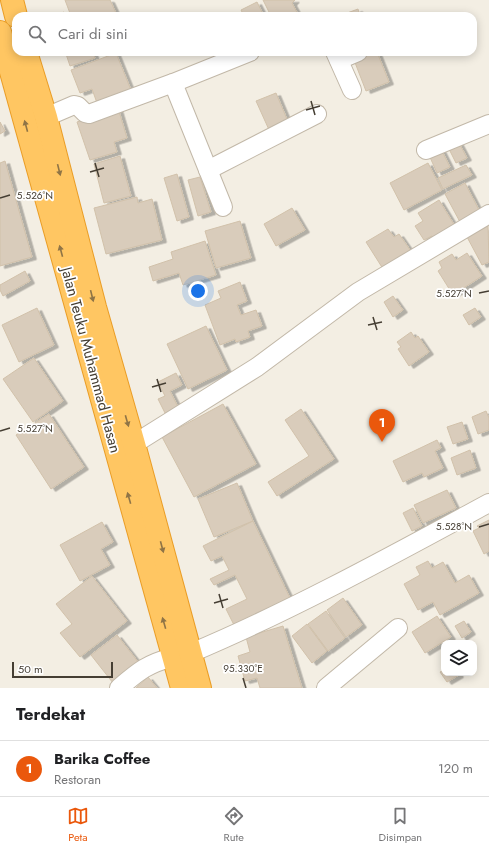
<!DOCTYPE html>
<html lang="id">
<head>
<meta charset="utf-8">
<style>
	body { margin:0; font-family:Jost,sans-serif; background:#f2f2f2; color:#202124 }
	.controls { position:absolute; right:12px; bottom:12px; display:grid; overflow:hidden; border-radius:8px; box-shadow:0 2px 10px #0003 }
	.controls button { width:36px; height:36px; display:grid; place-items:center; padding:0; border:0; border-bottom:1px solid #e0e0e0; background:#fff; color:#202124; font:20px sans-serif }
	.scale { position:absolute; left:12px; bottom:10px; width:101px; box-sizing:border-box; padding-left:4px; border:2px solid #453e33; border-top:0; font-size:11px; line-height:14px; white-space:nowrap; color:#453e33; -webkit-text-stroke:3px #fff; paint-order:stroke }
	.you { position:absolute; left:198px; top:291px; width:14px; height:14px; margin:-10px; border:3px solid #fff; border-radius:50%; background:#1a73e8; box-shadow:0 0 0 6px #1a73e833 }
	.badge { display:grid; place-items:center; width:26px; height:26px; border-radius:50%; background:#ea580c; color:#fff; font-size:13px; font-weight:700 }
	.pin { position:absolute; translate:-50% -33px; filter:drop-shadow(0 1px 2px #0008) }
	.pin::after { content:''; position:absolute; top:21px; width:14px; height:12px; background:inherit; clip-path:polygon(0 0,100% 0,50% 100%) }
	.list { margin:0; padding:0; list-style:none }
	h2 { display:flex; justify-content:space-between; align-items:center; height:52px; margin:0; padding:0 16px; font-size:17px }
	h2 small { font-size:13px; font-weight:400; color:#757577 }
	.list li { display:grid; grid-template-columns:26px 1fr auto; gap:12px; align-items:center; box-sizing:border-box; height:56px; padding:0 16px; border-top:1px solid #e0e0e0 }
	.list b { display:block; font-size:15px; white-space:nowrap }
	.list p { margin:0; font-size:13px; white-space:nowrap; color:#757577 }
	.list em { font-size:13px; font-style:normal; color:#757577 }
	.icon { flex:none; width:22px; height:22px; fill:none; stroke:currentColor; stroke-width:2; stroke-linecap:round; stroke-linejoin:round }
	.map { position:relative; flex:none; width:489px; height:688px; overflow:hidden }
	.search { position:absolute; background:#fff; box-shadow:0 2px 10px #0003; left:12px; right:12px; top:12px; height:44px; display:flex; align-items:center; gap:10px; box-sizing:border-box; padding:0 14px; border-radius:12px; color:#757577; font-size:15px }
	.sheet { height:108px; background:#fff }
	nav { display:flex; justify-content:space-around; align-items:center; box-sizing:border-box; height:56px; border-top:1px solid #e0e0e0; background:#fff; font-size:11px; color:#757577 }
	nav a { display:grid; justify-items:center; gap:2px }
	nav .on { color:#ea580c }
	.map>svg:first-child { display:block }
</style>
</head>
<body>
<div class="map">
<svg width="489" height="688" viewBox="0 0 489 688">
	<defs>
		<filter id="shadow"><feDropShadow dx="4.5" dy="2.5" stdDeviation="0" flood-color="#0004"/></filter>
	</defs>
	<rect width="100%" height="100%" fill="#f3eee3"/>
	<g fill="#d9ccbb" stroke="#d1c1aa" filter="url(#shadow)">
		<polygon points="65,0 110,0 116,13 108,16 71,16"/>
		<polygon points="263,0 295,0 292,3 299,16 271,16"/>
		<polygon points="257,2 264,16 238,16 243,14 241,10"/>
		<polygon points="358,9 360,16 339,16"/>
		<polygon points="64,12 66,16 54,16"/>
		<polygon points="75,52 93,52 95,58 70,66 66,54"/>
		<polygon points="375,52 377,52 389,82 366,91 354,60"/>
		<polygon points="116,53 131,90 97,103 92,89 80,93 71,70"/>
		<polygon points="276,93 289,124 270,132 256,101"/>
		<polygon points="118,108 127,138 114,142 117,152 90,160 77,122"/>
		<polygon points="0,122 5,131 0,134"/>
		<polygon points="458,141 467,158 456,163 448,147"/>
		<polygon points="441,149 450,167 437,173 429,155"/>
		<polygon points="120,156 131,196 104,203 94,164"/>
		<polygon points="5,161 32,257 0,266 0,163"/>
		<polygon points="428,163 442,190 404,210 390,183"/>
		<polygon points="466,165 472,175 443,189 438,178"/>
		<polygon points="177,174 189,217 177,221 164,178"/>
		<polygon points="200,177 211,212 198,216 188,180"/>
		<polygon points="465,183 480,212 460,222 445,194"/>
		<polygon points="137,197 138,203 152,199 162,240 106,254 94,208"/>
		<polygon points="439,200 455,226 434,239 432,236 424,240 415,226 423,221 418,213"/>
		<polygon points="292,208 305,230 276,246 264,224"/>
		<polygon points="240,221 251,258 216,268 205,231"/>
		<polygon points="488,226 489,262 482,265 467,237"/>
		<polygon points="388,229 394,237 399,234 413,254 385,272 366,242"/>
		<polygon points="205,241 216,275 183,285 179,273 153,281 149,267 173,259 171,252"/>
		<polygon points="467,253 482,276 453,295 438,271 442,268 439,262 452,254 456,260"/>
		<polygon points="25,271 30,281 3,296 0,290 0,285"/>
		<polygon points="240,282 247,301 237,305 241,315 256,310 262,326 248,331 250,337 236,342 235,339 220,345 205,305 221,298 218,291"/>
		<polygon points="393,296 403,310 393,317 384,302"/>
		<polygon points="37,308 54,345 19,362 2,325"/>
		<polygon points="475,308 481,317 469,325 463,315"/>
		<polygon points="206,326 227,370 188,389 167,344"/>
		<polygon points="411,332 415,338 418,336 429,352 409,366 398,349 401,347 397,342"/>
		<polygon points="34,358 63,401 33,422 3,379"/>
		<polygon points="176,373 182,385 170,391 178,407 165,413 158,399 165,396 158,382"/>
		<polygon points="223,404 256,464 194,497 162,437"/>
		<polygon points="301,409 334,459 277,496 268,482 309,456 285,420"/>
		<polygon points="486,411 489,418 489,430 478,434 472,417"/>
		<polygon points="49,414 84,467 51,489 16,435"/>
		<polygon points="462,422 468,439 453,444 447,427"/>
		<polygon points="437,440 441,448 435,451 443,468 424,477 422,473 403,482 393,461"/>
		<polygon points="470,450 476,468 457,475 451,458"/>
		<polygon points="237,483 253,521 214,537 198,499"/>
		<polygon points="447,490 456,508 423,523 414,505"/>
		<polygon points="413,508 422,526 412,531 403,513"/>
		<polygon points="489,520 489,551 484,554 473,531 479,528 477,526"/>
		<polygon points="253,521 291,600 235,627 226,609 247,599 235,575 214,585 210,579 229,570 222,556 211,561 203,546"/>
		<polygon points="102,522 113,542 101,549 110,565 80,581 60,545"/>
		<polygon points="428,561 432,568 443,562 455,583 469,575 479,593 440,615 433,602 418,610 404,584 420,575 416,567"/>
		<polygon points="92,576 127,621 80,657 60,633 72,624 56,604"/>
		<polygon points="343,598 362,625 346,637 327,610"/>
		<polygon points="326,611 345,638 328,651 308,624"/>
		<polygon points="437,616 451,637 425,653 412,632"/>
		<polygon points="464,621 471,632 462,638 455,626"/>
		<polygon points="307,624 327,651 312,663 292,636"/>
		<polygon points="283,626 302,688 260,688 257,678 245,681 238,656 250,652 246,637"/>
		<polygon points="117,635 139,663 113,683 91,655"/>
		<polygon points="444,670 444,673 458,673 459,675 447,682 440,672"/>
		<polygon points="148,677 157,688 136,688"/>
	</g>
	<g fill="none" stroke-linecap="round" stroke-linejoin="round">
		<defs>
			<g id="minor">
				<polyline points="335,52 352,90"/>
				<polyline points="339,60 358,52"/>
				<polyline points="173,83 223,207"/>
				<polyline points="46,117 74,105 78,106 85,113 89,114 173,83 250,52"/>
				<polyline points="426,150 489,124"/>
				<polyline points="208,170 317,114"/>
				<polyline points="134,444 257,367 358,292 489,214"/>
				<path d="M191,653c102,-43 200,-97 298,-150"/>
				<path d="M119,688c20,-17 28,-24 54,-31"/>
				<polyline points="326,688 398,628"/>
			</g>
			<g id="highway">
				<polyline points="12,0 16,16"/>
				<polyline points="0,32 182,688"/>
				<polyline points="26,52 46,117 95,307 134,444 200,688"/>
			</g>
		</defs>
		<use href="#minor" stroke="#c2b8a8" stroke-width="20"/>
		<use href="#highway" stroke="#ea9d26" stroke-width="24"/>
		<use href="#minor" stroke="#fff" stroke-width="18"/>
		<use href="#highway" stroke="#ffc662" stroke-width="22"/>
	</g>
	<defs><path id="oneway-solid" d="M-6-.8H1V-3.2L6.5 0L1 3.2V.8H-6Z"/></defs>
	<g fill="#8f7446">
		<use href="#oneway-solid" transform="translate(26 126) rotate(-105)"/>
		<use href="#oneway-solid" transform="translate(59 170) rotate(76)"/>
		<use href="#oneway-solid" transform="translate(61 251) rotate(-105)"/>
		<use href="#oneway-solid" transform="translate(92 296) rotate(76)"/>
		<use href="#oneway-solid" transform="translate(127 421) rotate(74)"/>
		<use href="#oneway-solid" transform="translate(129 498) rotate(-106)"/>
		<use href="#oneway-solid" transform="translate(162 547) rotate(75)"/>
		<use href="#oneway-solid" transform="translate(164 623) rotate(-106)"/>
	</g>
	<path fill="none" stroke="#453e33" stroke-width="1.5" d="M311,101l4,14M306,110l14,-4M95,163l4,14M90,172l14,-4M0,198l10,-3M479,293l10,-2M373,317l4,13M368,325l14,-3M157,379l4,13M152,387l14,-4M0,431l10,-3M479,527l10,-3M219,594l4,14M214,603l14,-4M243,678l3,10"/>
	<g text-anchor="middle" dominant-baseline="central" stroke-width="3.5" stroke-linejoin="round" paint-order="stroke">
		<g font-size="15" fill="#453e33" stroke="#fff">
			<text transform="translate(91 360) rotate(75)">Jalan Teuku Muhammad Hasan</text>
		</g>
	</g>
	<g font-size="10" text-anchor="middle" fill="#453e33" stroke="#fff" stroke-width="3.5" stroke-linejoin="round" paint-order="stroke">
		<text x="35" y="199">5.526°N</text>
		<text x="454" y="297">5.527°N</text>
		<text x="35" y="432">5.527°N</text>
		<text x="454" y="530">5.528°N</text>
		<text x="243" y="672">95.330°E</text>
	</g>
</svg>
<div class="controls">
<button><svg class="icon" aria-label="layers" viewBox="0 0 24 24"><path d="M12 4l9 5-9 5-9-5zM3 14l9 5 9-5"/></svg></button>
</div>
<div class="scale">50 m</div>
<div class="you"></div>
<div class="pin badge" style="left:382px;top:442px">1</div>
<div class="search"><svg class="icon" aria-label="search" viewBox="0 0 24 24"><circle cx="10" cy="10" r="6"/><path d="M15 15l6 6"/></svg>Cari di sini</div>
</div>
<section class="sheet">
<h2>Terdekat<small></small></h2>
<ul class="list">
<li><span class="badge">1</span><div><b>Barika Coffee</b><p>Restoran</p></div><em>120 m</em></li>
</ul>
</section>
<nav>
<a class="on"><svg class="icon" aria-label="map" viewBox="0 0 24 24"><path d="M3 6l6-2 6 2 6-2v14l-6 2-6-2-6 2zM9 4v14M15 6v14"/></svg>Peta</a>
<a><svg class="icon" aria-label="directions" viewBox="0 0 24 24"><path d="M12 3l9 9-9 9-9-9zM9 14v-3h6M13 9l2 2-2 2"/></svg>Rute</a>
<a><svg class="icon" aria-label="saved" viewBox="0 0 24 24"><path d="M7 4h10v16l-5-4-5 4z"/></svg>Disimpan</a>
</nav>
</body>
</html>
